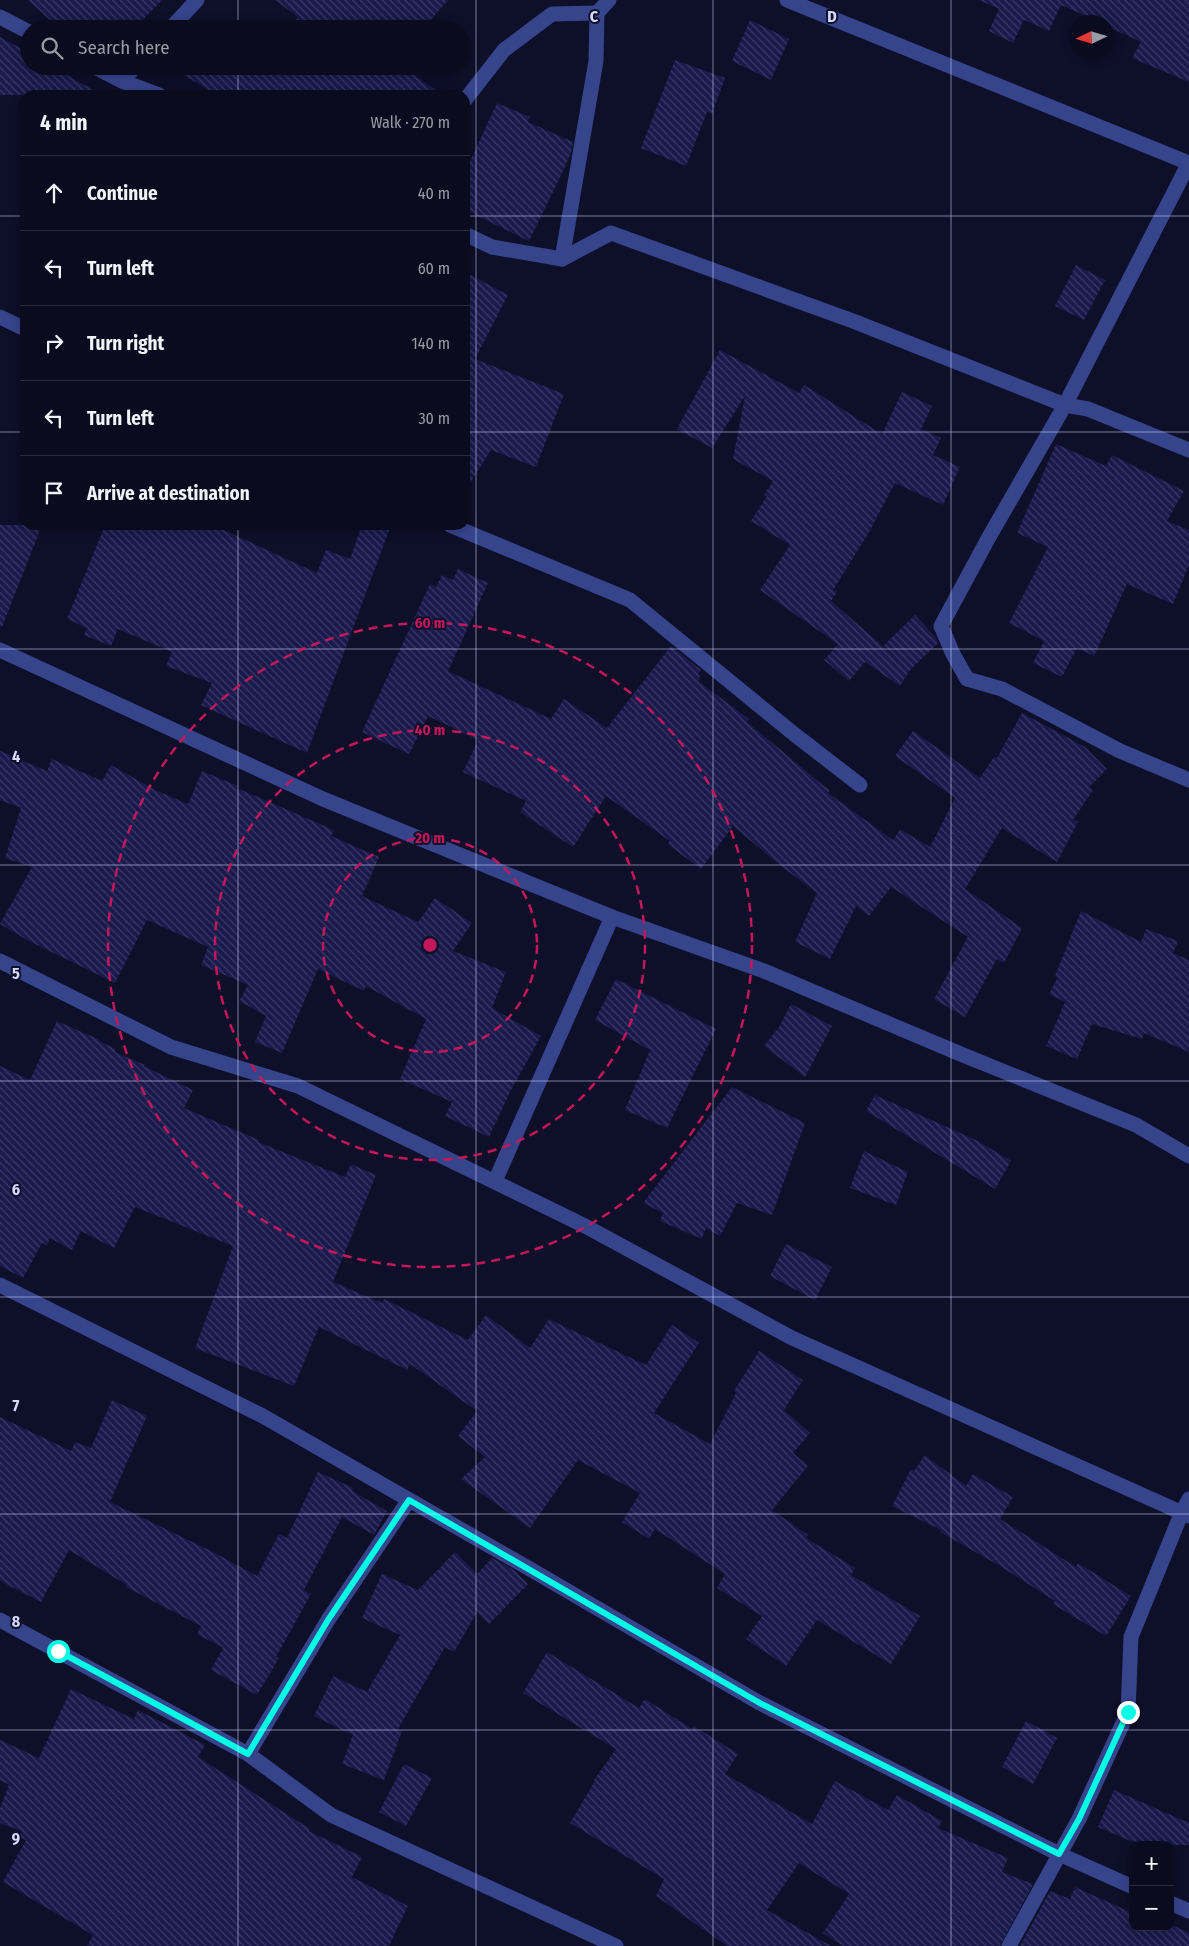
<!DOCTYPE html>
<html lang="en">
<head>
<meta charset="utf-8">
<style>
	body { margin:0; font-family:"Fira Sans Condensed",sans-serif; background:#131428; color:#f1f3f6 }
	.controls { position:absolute; right:15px; bottom:15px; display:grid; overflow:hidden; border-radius:10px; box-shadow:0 2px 12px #0003 }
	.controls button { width:45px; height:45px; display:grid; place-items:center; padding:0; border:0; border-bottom:1px solid #2a2b3d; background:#0a0b1f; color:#f1f3f6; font:25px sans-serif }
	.compass { position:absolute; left:1069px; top:15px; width:45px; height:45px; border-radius:50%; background:#0a0b1f; box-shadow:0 2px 12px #0003; rotate:266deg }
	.stop { position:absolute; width:15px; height:15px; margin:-11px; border:4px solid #02ffe5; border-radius:50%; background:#fff }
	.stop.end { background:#02ffe5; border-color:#fff; box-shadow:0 1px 5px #0008 }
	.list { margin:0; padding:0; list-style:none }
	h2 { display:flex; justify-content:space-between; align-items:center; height:65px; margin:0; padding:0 20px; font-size:21px }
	h2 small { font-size:16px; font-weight:400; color:#999ba4 }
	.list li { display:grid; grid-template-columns:32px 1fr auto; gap:15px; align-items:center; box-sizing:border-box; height:75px; padding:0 20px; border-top:1px solid #2a2b3d }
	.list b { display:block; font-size:19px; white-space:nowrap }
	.list em { font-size:16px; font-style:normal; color:#999ba4 }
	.icon { flex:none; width:28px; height:28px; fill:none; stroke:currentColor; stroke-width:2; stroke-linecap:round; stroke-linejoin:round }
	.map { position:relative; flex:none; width:1189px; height:1946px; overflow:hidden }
	.search { position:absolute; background:#0a0b1f; box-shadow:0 2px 12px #0003; left:20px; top:20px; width:450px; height:55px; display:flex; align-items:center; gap:12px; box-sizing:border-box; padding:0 18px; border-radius:28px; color:#999ba4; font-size:19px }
	.panel { position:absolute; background:#0a0b1f; box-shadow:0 2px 12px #0003; left:20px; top:90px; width:450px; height:440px; border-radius:15px }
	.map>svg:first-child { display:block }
</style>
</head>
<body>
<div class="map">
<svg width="1189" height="1946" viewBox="0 0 1189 1946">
	<defs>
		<pattern id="building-back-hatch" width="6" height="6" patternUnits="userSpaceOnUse" patternTransform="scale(1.25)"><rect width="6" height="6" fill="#19194c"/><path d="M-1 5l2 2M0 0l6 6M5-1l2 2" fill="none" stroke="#3a3a67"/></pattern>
	</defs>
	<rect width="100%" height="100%" fill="#0e0f29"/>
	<g fill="url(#building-back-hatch)">
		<polygon points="28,0 162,0 134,29 60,29"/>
		<polygon points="275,0 448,0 423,29 289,29 298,17"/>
		<polygon points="979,0 1189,0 1189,82 1132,58 1141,42 1106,26 1106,22 1099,22 1061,5 1049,31 1024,20 1013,43 989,31 999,9"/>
		<polygon points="750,20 789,39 771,80 732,61"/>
		<polygon points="0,37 29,53 29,66 51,66 102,95 0,95"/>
		<polygon points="675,60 725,78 712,114 707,112 686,166 641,148"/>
		<polygon points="168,66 402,66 442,95 218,95"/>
		<polygon points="497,103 530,117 528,122 573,142 571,153 563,171 529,241 465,210 465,172"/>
		<polygon points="1076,265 1105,280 1084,320 1055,306"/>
		<polygon points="465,272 508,295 475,359 564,394 536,467 491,450 465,491"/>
		<polygon points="720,350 799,393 804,385 882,434 902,392 932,406 921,429 941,438 933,455 960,467 943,505 895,483 868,534 833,590 837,592 831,601 900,661 884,645 915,615 936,638 938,643 910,670 900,686 865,662 849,681 824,660 838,644 760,590 790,545 751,521 767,496 764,495 773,481 733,459 745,396 712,448 677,429"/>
		<polygon points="1056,444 1106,466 1112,455 1184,491 1167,521 1189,530 1189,565 1173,604 1127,584 1094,656 1077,648 1062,677 1033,663 1044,641 1009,623 1048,547 1017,533"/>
		<polygon points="0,525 42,525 2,627 0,627"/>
		<polygon points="105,525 213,525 317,573 326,550 350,559 362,525 391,525 307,753 201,705 212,683 166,666 172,652 118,629 111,646 84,635 87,628 67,619"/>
		<polygon points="458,569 488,583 448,671 551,719 564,699 607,728 671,646 701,670 698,674 700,675 699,682 749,719 747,722 830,791 828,793 893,840 900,829 930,847 955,798 895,756 913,731 980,778 994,757 997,758 1022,713 1085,747 1107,769 1089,787 1093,790 1073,820 1078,822 1057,862 1002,828 965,889 1022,928 1004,963 997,959 965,1017 934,999 968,937 891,887 869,916 856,906 830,959 795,942 817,893 781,866 733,826 701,869 667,844 670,841 606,796 573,847 520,812 526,801 463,772 478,740 428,716 409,754 362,732 430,584 436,587 442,575 453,580"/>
		<polygon points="0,751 47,771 52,759 102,781 111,765 155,790 188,804 202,771 238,786 237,788 334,830 331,836 379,857 362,896 418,922 435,898 472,923 453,951 506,972 492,1008 541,1036 510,1092 489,1137 445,1116 452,1102 400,1079 426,1019 366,986 364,991 318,969 282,1053 255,1042 266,1016 239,1001 248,985 201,965 208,947 147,920 115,983 27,940 0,924 32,867 5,858 21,808 0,800"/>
		<polygon points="1081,911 1141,942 1146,929 1178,941 1173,953 1189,960 1189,1052 1144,1033 1142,1039 1092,1024 1077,1059 1046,1046 1065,1002 1049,994 1058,977 1055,976"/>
		<polygon points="616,979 716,1029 667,1128 625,1110 650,1050 595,1020"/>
		<polygon points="791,1004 832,1026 805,1077 764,1046 779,1027"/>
		<polygon points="57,1021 100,1040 99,1041 116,1049 115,1052 145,1065 144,1066 193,1090 184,1108 259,1140 258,1142 345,1177 351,1164 376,1175 333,1282 382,1303 384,1299 468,1340 486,1315 530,1348 549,1319 646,1365 672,1325 699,1343 654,1413 710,1444 736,1393 734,1391 759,1351 803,1380 784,1410 810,1433 793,1453 808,1466 772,1510 808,1535 806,1538 855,1568 851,1575 920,1616 891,1664 817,1620 786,1666 746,1639 762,1616 717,1588 725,1574 655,1529 649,1539 622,1522 640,1493 578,1460 530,1528 461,1479 485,1457 458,1436 477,1411 410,1364 407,1370 319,1327 294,1386 195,1348 233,1246 135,1207 114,1248 81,1231 72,1250 50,1238 47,1245 42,1243 23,1278 0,1266 0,1066 30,1080"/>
		<polygon points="732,1087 805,1123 772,1215 737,1203 720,1236 706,1228 702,1239 660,1221 663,1213 643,1203"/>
		<polygon points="875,1095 976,1140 1011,1161 995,1189 866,1111"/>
		<polygon points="864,1151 908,1172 896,1205 850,1188"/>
		<polygon points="786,1244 832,1267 815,1300 770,1276"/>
		<polygon points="112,1400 147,1416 110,1502 211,1551 257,1576 279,1534 287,1538 318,1472 353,1488 352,1491 387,1511 374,1535 342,1517 304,1590 311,1594 276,1657 279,1658 257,1695 211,1670 223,1648 197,1634 201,1626 126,1587 127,1585 69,1550 41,1602 0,1581 0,1417 71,1451 75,1442 91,1448"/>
		<polygon points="925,1455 966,1486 973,1474 1013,1497 1000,1519 1076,1567 1078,1563 1131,1596 1106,1636 1053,1604 1055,1601 1000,1566 940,1532 941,1530 892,1506 911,1469 914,1471"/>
		<polygon points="455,1552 477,1574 492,1558 514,1570 528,1584 489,1624 477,1612 454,1652 445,1647 398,1729 402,1731 384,1780 342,1764 353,1735 314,1716 333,1676 367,1692 400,1635 362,1618 382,1574 418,1590"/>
		<polygon points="547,1652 639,1708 645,1699 692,1729 694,1726 738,1754 725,1774 812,1824 835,1781 888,1810 897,1795 942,1821 938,1828 1008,1858 1002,1872 1033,1884 1000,1946 843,1946 823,1933 849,1894 799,1863 767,1910 831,1946 727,1946 656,1896 664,1879 570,1823 595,1781 594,1780 616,1749 523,1693"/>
		<polygon points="71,1689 134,1719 138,1710 205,1745 198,1757 310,1829 309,1831 362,1857 352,1877 408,1906 389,1946 87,1946 93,1935 3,1882 26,1840 19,1837 21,1831 0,1823 0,1808 9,1785 0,1780 0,1740 39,1758"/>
		<polygon points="1026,1721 1057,1738 1033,1784 1002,1767"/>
		<polygon points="404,1764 432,1778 406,1826 379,1812"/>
		<polygon points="1114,1790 1189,1823 1189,1845 1140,1845 1098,1827"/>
		<polygon points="1075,1887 1130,1912 1133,1906 1133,1927 1170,1927 1170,1924 1189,1933 1189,1946 1020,1946 1050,1891 1070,1899"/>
	</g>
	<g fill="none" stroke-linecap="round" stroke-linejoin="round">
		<g stroke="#36448c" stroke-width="15">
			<polyline points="787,0 1189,163"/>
			<polyline points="0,17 29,32"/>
			<polyline points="170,29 197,0"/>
			<polyline points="93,66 122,81 159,95"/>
			<polyline points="122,81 136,66"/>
			<polyline points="465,100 504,50 552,14 597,13"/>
			<polyline points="465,234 492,247 562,259 596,61 597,13 609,0"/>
			<polyline points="562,259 611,233 853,321 1065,405 1189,163"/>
			<polyline points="0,317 25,329"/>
			<polyline points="1189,450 1088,409 1065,405 989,537 941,626 953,654 967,679 1002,689 1120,751 1189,780"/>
			<polyline points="450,525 630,600 794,734 860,785"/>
			<polyline points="0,650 323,799 612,917 764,971 963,1055 1136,1125 1189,1156"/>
			<polyline points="0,961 171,1047 298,1086 585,1226 792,1338 1189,1516"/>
			<polyline points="495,1181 612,917"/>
			<polyline points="0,1285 261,1415 530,1569 758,1702 1059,1854 1133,1887"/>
			<polyline points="0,1620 248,1754 331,1815 616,1946"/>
			<polyline points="248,1754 328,1620 409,1500"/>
			<polyline points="1170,1903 1189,1911"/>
			<polyline points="1009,1946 1079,1819 1128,1712 1131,1637 1182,1512 1189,1499"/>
		</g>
	</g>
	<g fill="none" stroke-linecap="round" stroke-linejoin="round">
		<polyline stroke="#02ffe5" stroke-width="6" points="58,1651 248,1754 328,1620 409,1500 758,1702 1059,1854 1079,1819 1128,1712"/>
	</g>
	<path fill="none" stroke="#d6daff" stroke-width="1" stroke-opacity="0.55" d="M238,0v29M476,0v1946M713,0v1946M951,0v1946M238,66v29M0,216h25M465,216h724M0,432h25M465,432h724M238,525v1421M0,649h1189M0,865h1189M0,1081h1189M0,1297h1189M0,1514h1189M0,1730h1189"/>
	<g fill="none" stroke="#c2185b" stroke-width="2.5" stroke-dasharray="9 6">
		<circle cx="430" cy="945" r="107"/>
		<circle cx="430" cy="945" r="215"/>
		<circle cx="430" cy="945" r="322"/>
	</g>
	<g font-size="16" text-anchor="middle" font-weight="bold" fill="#d6daff" stroke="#0e0f29" stroke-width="4" stroke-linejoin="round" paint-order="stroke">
		<text x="594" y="22">C</text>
		<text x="832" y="22">D</text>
		<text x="16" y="762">4</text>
		<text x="16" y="979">5</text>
		<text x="16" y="1195">6</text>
		<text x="16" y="1411">7</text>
		<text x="16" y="1627">8</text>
		<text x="16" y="1844">9</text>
	</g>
	<circle cx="430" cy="945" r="8" fill="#c2185b" stroke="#0e0f29" stroke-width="2.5"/>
	<g font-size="15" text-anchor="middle" font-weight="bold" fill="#c2185b" stroke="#0e0f29" stroke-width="4" stroke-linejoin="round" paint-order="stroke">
		<text x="430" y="628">60 m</text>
		<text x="430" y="735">40 m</text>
		<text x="430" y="843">20 m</text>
	</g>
</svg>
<div class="controls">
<button>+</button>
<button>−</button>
</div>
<svg class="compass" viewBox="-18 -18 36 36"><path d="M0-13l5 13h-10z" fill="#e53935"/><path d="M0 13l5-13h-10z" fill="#999ba4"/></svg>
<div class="stop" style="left:58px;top:1651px"></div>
<div class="stop end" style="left:1128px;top:1712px"></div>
<div class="search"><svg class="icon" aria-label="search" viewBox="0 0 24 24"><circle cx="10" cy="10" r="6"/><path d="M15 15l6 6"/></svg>Search here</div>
<section class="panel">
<h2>4 min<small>Walk · 270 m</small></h2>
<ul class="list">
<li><svg class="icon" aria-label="ahead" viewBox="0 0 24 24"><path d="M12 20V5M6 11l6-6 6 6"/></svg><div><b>Continue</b></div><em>40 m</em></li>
<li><svg class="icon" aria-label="left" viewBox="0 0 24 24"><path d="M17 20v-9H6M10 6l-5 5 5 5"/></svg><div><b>Turn left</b></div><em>60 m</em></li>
<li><svg class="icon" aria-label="right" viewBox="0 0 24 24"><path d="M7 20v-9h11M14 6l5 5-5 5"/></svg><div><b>Turn right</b></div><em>140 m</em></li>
<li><svg class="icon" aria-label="left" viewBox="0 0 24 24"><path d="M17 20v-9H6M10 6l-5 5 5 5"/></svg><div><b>Turn left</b></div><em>30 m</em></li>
<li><svg class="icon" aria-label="arrive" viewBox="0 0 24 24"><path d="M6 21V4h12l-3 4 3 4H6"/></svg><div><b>Arrive at destination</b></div></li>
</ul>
</section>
</div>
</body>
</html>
